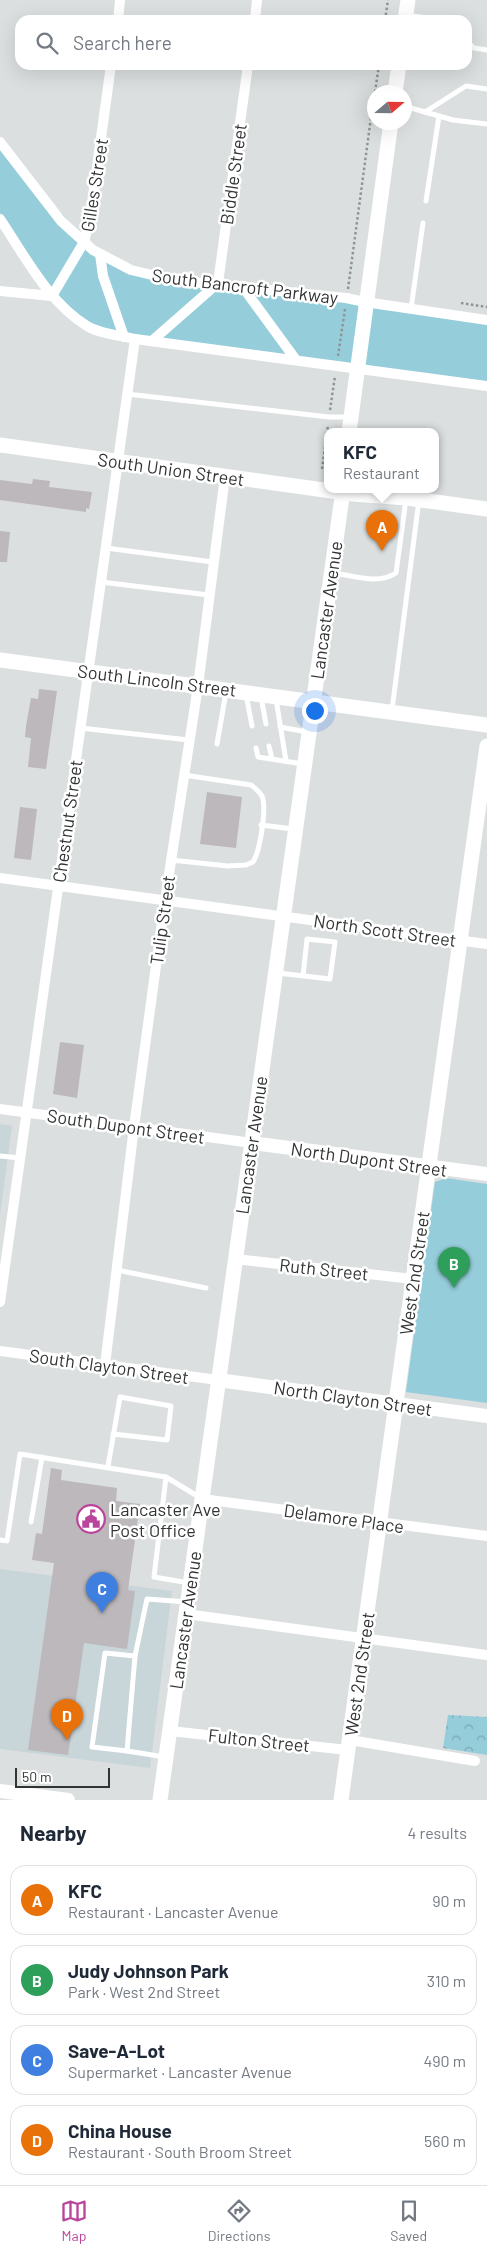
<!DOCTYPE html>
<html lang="en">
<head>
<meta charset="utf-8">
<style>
	body { margin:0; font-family:Barlow,sans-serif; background:#f6f6f7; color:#1f2937 }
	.compass { position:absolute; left:367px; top:85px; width:45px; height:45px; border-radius:50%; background:#fff; box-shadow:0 5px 20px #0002; rotate:70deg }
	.scale { position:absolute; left:15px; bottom:12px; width:95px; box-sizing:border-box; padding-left:5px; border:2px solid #323434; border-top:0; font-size:14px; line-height:18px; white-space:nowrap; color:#323434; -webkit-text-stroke:4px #fff; paint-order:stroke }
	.you { position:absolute; left:314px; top:710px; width:18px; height:18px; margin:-12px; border:4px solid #fff; border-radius:50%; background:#1a73e8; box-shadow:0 0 0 8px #1a73e833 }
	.badge { display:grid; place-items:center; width:32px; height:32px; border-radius:50%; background:#ba449b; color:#fff; font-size:16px; font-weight:700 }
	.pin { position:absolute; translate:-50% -41px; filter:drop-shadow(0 1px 2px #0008) }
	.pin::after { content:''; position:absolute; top:26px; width:18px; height:15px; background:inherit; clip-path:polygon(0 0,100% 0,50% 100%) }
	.popup { position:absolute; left:324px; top:428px; width:115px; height:65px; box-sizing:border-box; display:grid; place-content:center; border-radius:10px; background:#fff; filter:drop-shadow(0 1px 4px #0005); font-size:16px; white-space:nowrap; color:#747a83 }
	.popup b { font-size:19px; color:#1f2937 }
	.popup::after { content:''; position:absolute; left:50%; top:100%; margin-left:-10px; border:10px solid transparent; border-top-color:#fff }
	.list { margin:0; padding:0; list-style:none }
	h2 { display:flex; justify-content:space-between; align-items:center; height:65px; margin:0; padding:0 20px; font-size:21px }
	h2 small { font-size:16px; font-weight:400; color:#747a83 }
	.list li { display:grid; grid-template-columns:32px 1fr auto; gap:15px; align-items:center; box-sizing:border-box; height:70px; margin:0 10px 10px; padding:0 10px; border:1px solid #e0e1e3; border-radius:15px }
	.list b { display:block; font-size:19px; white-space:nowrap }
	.list p { margin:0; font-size:16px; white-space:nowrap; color:#747a83 }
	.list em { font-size:16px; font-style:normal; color:#747a83 }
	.icon { flex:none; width:28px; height:28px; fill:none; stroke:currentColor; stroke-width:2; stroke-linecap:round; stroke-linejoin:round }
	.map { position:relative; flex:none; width:487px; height:1800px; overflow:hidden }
	.search { position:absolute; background:#fff; box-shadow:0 5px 20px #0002; left:15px; right:15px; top:15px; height:55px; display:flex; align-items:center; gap:12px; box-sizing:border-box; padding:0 18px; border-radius:15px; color:#747a83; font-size:19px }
	.sheet { height:385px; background:#fff }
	nav { display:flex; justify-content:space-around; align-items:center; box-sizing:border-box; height:70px; border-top:1px solid #e0e1e3; background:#fff; font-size:14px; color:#747a83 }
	nav a { display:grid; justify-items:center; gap:2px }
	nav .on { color:#ba449b }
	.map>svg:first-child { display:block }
</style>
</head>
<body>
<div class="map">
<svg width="487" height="1800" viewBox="0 0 487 1800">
	<defs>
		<pattern id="forest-crowns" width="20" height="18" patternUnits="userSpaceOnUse" patternTransform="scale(1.25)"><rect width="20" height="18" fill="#95cdda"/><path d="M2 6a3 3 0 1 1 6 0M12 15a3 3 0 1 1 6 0" fill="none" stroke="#7aa7b2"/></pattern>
	</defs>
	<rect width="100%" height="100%" fill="#dbdfe0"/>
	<g fill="#c8d5d9">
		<polygon points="0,1124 12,1126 0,1215"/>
		<polygon points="0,1569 172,1591 150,1768 0,1749"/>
	</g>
	<polygon fill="url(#forest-crowns)" points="448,1715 487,1717 487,1755 443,1748"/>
	<g fill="#95cdda">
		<polygon points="0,142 93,250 131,270 487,320 487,386 101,332 71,313 0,219"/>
		<polygon points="446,1178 487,1184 487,1403 406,1392 435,1182"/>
	</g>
	<g fill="#bcb8bb">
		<polygon points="33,479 50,481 49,487 92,492 89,509 86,508 86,512 0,500 0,480 32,484"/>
		<polygon points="0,531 10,532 7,562 0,562"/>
		<polygon points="39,689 57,691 46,769 28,767 31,738 25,737 26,726 31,698 38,699"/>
		<polygon points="207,792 242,797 236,848 200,844"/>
		<polygon points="20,807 37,809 31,860 14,858"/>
		<polygon points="60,1042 84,1045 77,1098 53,1094"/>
		<polygon points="51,1468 62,1470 61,1480 117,1488 116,1501 140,1504 128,1590 135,1591 127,1649 84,1643 68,1755 28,1750 54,1563 32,1560 36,1533 42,1534"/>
	</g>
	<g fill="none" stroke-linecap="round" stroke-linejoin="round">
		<g stroke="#919494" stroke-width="2.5" stroke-dasharray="2.5 2.5" stroke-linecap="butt">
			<polyline points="385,20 388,0"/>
			<polyline points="375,92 379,65"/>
			<polyline points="348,289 374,95"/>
			<polyline points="461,303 487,307"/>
			<polyline points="338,356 345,309"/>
			<polyline points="330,410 335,376"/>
			<polyline points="322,469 328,425"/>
		</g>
		<g stroke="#fff" stroke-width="5">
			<polyline points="406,15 442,20"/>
			<polyline points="467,42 474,48 487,50"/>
			<polyline points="404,106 453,120 487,124"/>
			<polyline points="425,112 466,86 487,89"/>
			<polyline points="426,201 439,116"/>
			<polyline points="411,309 423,223"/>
			<polyline points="127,394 329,417 350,417"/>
			<polyline points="106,548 213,562"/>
			<path d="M334,573c21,3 44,12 62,0l10,-74"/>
			<polyline points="101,582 209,595"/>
			<polyline points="246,694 252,726"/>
			<polyline points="261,697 266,724"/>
			<polyline points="276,699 286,761"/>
			<polyline points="392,710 419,500"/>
			<polyline points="280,727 307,732"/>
			<polyline points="80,728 189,740"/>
			<polyline points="217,744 226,692"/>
			<polyline points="269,746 272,759"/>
			<polyline points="256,748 258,757 303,764"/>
			<polyline points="261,825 293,829"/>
			<path d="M171,860l57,6 18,-1 7,-3c7,-11 14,-54 9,-66 -3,-5 -7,-8 -11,-11l-67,-10"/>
			<polyline points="278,973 330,979 335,942 307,939 303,976"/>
			<polyline points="0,1156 20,1158"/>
			<polyline points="117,1270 206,1288"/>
			<polyline points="108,1466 120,1397 171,1406 167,1440 113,1434"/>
			<polyline points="166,1477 154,1577 189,1583"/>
			<polyline points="31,1522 42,1457"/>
			<polyline points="0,1540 7,1541 20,1454 166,1477 199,1497"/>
			<polyline points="127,1751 92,1747 105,1653 135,1656"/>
			<polyline points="165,1757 127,1751 135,1656 147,1599 187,1602"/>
		</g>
		<g stroke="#fff" stroke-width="10">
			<polyline points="118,20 120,0"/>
			<polyline points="255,20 257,0"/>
			<polyline points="0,142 61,221 93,250 131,270 173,280 346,298 365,302 487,320"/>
			<path d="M0,219c25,37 48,83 87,107 13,8 32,9 48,13l352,47"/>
			<polyline points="100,254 103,276 124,337"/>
			<polyline points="242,286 296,360"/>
			<polyline points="0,291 52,296 84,242 90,218 111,65"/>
			<polyline points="153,340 218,283 248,65"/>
			<polyline points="0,878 487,944"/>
			<polyline points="0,1109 252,1143"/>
			<polyline points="235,1259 413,1279"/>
			<polyline points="0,1302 135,339"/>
			<polyline points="0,1351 218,1380"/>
			<polyline points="105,1365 134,1127 165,900 198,686 225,476"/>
			<polyline points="202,1499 487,1536"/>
			<polyline points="186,1614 487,1655"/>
			<polyline points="170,1731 348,1750"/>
			<polyline points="350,1740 475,1761"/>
		</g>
		<g stroke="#fff" stroke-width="14">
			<polyline points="252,1143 487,1174"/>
			<polyline points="218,1380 487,1416"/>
			<polyline points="0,1791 68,1800"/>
		</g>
		<g stroke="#fff" stroke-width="15">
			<polyline points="405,20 408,0"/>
			<polyline points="395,92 399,65"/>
			<polyline points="349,432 391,122"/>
			<polyline points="0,445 353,494 407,498 487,509"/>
			<polyline points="0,660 487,725"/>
			<polyline points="160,1800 343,490"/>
			<polyline points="341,1800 487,746"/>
		</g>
	</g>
	<defs>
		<symbol id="civic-ring" viewBox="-11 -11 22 22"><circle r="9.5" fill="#fff" stroke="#ba449b" stroke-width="1.5"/><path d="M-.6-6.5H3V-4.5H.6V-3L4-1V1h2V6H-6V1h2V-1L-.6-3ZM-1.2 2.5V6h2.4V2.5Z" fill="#ba449b"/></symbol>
	</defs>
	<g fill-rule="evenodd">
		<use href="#civic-ring" x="75" y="1503" width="32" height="32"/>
	</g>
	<g text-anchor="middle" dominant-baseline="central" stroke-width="5" stroke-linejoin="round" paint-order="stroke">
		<g font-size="18" fill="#323434" stroke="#fff">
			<text transform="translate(233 174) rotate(-82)">Biddle Street</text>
			<text transform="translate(94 185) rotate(-81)">Gilles Street</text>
			<text transform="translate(245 286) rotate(7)">South Bancroft Parkway</text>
			<text transform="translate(171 469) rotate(8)">South Union Street</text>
			<text transform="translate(326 610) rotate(-82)">Lancaster Avenue</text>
			<text transform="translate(157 680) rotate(7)">South Lincoln Street</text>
			<text transform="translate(67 821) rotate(-82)">Chestnut Street</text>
			<text transform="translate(162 920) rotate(-82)">Tulip Street</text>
			<text transform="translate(385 930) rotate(8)">North Scott Street</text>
			<text transform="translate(126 1126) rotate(8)">South Dupont Street</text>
			<text transform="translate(251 1145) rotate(-82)">Lancaster Avenue</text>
			<text transform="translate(369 1159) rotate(8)">North Dupont Street</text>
			<text transform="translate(324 1269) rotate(6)">Ruth Street</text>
			<text transform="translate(414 1273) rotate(-82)">West 2nd Street</text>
			<text transform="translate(109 1366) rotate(8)">South Clayton Street</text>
			<text transform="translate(353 1398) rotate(8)">North Clayton Street</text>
			<text transform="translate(344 1518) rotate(8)">Delamore Place</text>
			<text transform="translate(185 1620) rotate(-82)">Lancaster Avenue</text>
			<text transform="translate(359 1674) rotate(-82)">West 2nd Street</text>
			<text transform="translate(259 1740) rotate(6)">Fulton Street</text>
		</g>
		<g font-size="18" fill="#323434" stroke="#fff" text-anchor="start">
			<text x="110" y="1509">Lancaster Ave<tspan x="110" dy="21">Post Office</tspan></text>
		</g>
	</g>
</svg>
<svg class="compass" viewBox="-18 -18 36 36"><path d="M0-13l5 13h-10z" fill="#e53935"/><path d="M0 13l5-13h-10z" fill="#747a83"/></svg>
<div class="scale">50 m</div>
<div class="you"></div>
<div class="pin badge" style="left:382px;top:551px;background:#e8710a">A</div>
<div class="popup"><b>KFC</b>Restaurant</div>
<div class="pin badge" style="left:454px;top:1288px;background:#2e9e5b">B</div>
<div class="pin badge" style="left:102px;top:1613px;background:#3f7fe0">C</div>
<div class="pin badge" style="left:67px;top:1740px;background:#e8710a">D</div>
<div class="search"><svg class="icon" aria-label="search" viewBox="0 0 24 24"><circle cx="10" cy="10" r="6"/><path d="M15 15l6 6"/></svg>Search here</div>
</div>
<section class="sheet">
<h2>Nearby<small>4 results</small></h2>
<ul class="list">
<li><span class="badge" style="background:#e8710a">A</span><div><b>KFC</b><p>Restaurant · Lancaster Avenue</p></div><em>90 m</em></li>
<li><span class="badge" style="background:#2e9e5b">B</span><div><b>Judy Johnson Park</b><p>Park · West 2nd Street</p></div><em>310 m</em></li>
<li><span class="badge" style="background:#3f7fe0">C</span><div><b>Save-A-Lot</b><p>Supermarket · Lancaster Avenue</p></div><em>490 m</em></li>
<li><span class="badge" style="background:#e8710a">D</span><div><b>China House</b><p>Restaurant · South Broom Street</p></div><em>560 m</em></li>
</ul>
</section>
<nav>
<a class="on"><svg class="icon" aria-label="map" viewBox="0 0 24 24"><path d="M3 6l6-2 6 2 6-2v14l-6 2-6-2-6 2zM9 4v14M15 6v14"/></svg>Map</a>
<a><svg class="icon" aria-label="directions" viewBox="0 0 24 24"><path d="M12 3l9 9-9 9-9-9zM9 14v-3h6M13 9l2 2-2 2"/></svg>Directions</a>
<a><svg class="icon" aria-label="saved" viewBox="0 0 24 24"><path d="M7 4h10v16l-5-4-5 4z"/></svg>Saved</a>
</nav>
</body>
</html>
